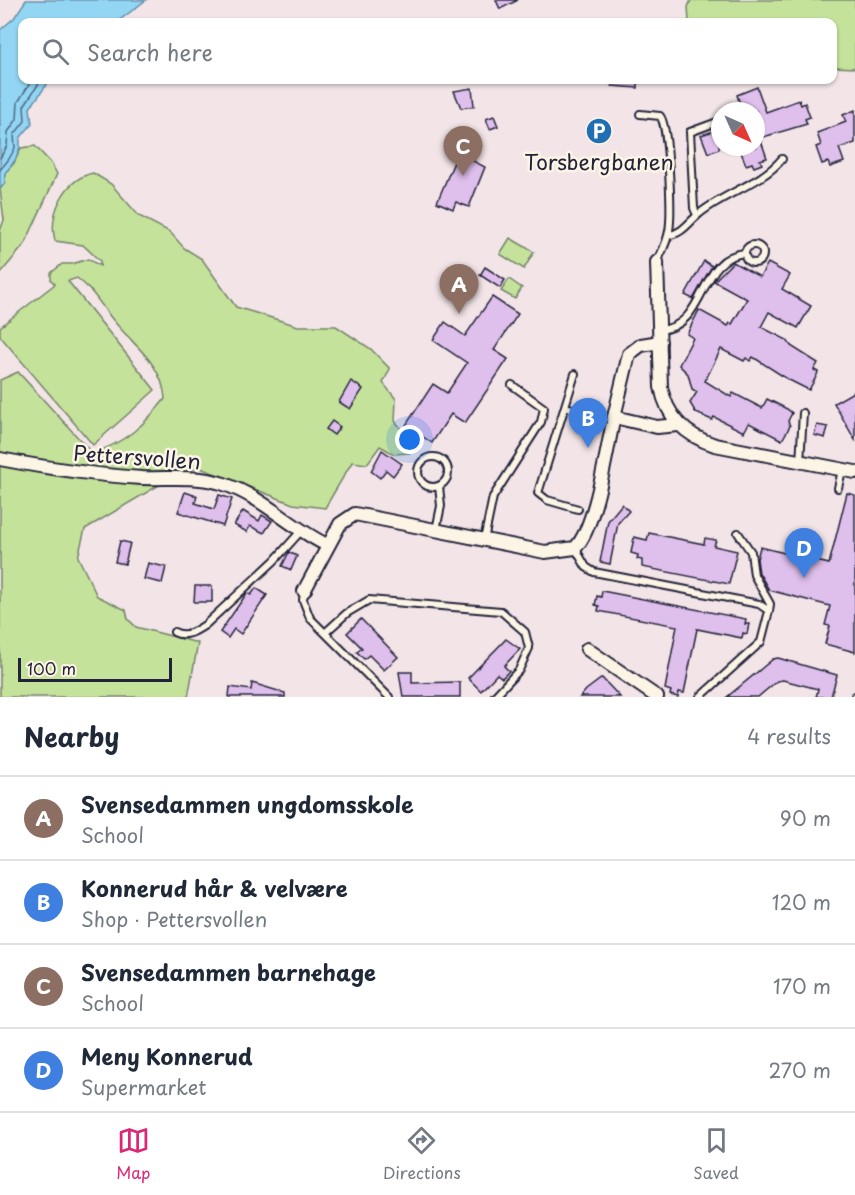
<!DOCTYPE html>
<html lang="en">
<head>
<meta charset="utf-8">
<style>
	body { margin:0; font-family:"Playpen Sans",sans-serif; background:#f2f2f3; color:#1f2937 }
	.compass { position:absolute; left:711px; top:102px; width:54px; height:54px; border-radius:50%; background:#fff; box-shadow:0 2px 4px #0004; rotate:135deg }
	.scale { position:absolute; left:18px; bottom:15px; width:154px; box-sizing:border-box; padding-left:6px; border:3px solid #22223b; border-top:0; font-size:16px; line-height:21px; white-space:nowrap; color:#22223b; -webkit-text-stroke:4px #fcf5e5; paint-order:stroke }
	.you { position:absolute; left:410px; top:440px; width:21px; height:21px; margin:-15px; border:4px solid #fff; border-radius:50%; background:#1a73e8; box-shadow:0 0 0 9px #1a73e833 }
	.badge { display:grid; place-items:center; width:39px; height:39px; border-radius:50%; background:#db2777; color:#fff; font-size:20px; font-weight:700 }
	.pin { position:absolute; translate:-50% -50px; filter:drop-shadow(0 2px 3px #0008) }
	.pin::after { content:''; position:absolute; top:32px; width:21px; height:18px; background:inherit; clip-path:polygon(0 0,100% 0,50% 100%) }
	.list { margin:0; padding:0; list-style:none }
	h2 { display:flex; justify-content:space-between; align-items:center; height:78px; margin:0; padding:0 24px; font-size:26px }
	h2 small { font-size:20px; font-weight:400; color:#747a83 }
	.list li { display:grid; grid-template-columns:39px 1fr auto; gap:18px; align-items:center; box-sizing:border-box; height:84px; padding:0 24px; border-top:2px solid #e0e1e3 }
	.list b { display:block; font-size:22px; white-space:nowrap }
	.list p { margin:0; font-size:20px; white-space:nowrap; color:#747a83 }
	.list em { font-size:20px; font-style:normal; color:#747a83 }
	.icon { flex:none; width:33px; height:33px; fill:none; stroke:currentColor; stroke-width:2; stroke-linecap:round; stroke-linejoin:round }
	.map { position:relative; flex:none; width:855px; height:697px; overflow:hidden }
	.search { position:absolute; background:#fff; box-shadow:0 2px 4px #0004; left:18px; right:18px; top:18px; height:66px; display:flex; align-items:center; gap:15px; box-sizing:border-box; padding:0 21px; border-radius:12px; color:#747a83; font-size:22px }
	.sheet { height:414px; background:#fff }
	nav { display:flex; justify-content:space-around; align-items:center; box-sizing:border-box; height:84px; border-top:2px solid #e0e1e3; background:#fff; font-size:16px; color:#747a83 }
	nav a { display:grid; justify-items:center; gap:3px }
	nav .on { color:#db2777 }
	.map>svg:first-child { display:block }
</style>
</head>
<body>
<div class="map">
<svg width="855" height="697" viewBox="0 0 855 697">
	<rect width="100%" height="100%" fill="#f3e5e7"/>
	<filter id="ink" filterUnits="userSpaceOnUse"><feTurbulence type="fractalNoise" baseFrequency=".0167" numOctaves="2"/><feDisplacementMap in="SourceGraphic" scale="12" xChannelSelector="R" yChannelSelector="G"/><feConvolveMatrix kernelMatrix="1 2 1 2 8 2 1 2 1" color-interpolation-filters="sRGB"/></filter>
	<g filter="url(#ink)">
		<g fill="#c4e29a" stroke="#73826a" stroke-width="1.5">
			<polygon points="691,0 855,0 855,68 833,67 832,22 689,22 688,7"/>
			<polygon points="35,146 51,163 57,174 25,244 0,274 0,231 4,220 0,189 5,183 5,173 14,163 21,148"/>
			<path d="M93,173l18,11 28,32 31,16 14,16 18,11 34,48 62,19h38l35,23 19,20 -7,14 13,16 -1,22 21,26 -7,6 -15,1 -14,-8 -13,18 -15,-2 -27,46 -32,-4 -95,-37 -27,11 -86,51 -7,28 19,39 29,14 2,9 8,8 62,16 -10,54h-188v-317l18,-8 74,81c32,-9 53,-29 73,-54 -2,-35 -32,-54 -52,-79 -14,-17 -18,-28 -36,-42l-9,3 87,109 -62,55 -93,-109v-9l55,-43 -4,-4v-7l11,-9h10l16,-5 12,7v-5l-17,-16 -28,-4c-7,-28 10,-62 38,-68z"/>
			<polygon points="510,238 534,252 524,269 500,254"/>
			<polygon points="509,279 522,288 515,299 501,291"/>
		</g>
		<path fill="#92d6f4" stroke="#658eaa" stroke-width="1.5" d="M26,0h120l-29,22h-95v58h28l-20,28 2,16 -12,14c1,15 -5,24 -15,35v10l-5,6v-159l14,-12z"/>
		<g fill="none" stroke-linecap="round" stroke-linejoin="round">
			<g stroke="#4f6a85" stroke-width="1.5">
				<polyline points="0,158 7,146 8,132 17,119 18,102 32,80"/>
				<polyline points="0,170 9,159 15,148 14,135 25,121 24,106 41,80"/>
			</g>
		</g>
		<g fill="#dfbfec" stroke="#22223b" stroke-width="1.5">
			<polygon points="496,0 518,0 500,9"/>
			<polygon points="612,80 638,80 638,88 612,86"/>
			<polygon points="757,87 766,112 799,100 801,105 805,103 810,117 805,119 807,124 760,138 767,158 760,160 762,164 754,167 752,163 746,165 739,147 756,147 756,111 742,111 737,95"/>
			<polygon points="472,88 474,106 461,108 454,91"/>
			<polygon points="855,110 855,143 839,148 844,162 830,167 828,162 822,164 816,147 821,145 817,133 846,122 843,115"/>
			<polygon points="494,116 498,126 490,129 486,119"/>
			<polygon points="720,129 719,149 708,153 701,135"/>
			<polygon points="463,141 479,148 473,161 485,167 469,207 456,202 453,209 437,202"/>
			<polygon points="704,261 712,266 693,299 685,295"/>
			<polygon points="733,262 760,277 768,263 790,275 782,289 811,306 798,328 769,312 761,327 787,340 791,346 818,363 814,370 818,372 817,375 809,390 789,380 753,357 750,361 746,358 744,361 721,349 705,381 731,397 733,393 762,408 767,399 787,409 792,413 788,421 790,426 782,440 749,423 744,432 714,417 712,420 696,413 690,403 697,392 692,389 688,374 679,365 693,338 687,334 699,310 728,326 730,323 732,324 747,299 714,281"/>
			<polygon points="485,267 505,280 500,288 480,275"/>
			<polygon points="492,297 518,314 494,350 508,359 465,423 451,414 432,443 406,425 433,384 447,393 467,363 433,340 445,322 465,336"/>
			<polygon points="351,381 363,389 350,409 339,402"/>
			<polygon points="855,391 855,440 834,403"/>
			<polygon points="332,421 340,427 334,435 326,429"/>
			<polygon points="817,425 828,427 825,438 814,435"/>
			<polygon points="382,450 402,464 393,476 386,470 380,478 371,471"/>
			<polygon points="185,492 197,496 195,503 214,509 219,495 232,499 223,526 178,512"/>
			<polygon points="847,493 855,495 855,652 825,644 830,626 825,625 830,606 769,590 759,573 757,559 760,547 829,564"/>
			<polygon points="622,504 629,511 618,523 610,564 600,562 608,521"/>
			<polygon points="243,511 259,521 262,515 272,521 264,533 250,526 247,532 234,525"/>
			<polygon points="649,533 704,544 705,538 716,540 714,546 737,551 729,584 642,567 642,560 637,559 638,555 631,553 634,537 647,540"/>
			<polygon points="120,541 130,543 125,564 115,562"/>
			<polygon points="289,552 297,556 291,570 282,566"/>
			<polygon points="148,563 166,567 162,583 144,579"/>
			<polygon points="195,586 212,586 212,602 194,602"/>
			<polygon points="256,588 267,595 241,634 234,629 228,638 220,632 247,593 251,595"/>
			<polygon points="602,591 746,619 745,624 749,624 747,634 743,633 742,638 697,629 684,693 679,692 678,697 670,695 671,691 665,689 677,626 598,611 599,606 595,605 597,596 601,597"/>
			<polygon points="361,619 398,657 384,670 369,655 364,659 357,652 362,648 347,633"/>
			<polygon points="506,639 520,649 504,666 509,671 502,678 497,674 481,691 468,678"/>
			<polygon points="778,658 837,675 831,697 816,697 818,689 783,680 777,681 758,697 727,697 773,659"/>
			<polygon points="399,672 412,672 412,683 460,682 460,697 403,697"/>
			<polygon points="602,678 620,697 580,697 586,690"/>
			<polygon points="252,683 285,693 285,697 229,697 230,687 251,690"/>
		</g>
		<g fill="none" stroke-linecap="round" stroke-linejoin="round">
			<defs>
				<g id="lane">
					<path d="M640,114l20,2c9,10 12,99 9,115 -2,12 -7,20 -12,31"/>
					<polyline points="697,215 694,208 690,132 720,121"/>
					<path d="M669,235c13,-1 20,-13 30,-21 25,-21 62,-30 83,-55"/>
					<circle cx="754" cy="254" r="9"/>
					<path d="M660,330c48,-4 37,-73 85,-77"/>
					<polyline points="575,374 538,493 547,500 578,509"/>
					<polyline points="565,407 600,417"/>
					<circle cx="433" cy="472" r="15"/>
					<polyline points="800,462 803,413"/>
					<polyline points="838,488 842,470"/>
					<polyline points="436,530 441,506 439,486"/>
					<polyline points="738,533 751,552 754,575 770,604 769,611"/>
					<polyline points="484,540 493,497 541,422 544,408 512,385"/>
					<polyline points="575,548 586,567 594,572 759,604 769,611 761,642 700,697"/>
					<polyline points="304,591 303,600 310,618 389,697"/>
					<path d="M174,632c11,6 22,-1 31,-7l69,-64 27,-30"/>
					<polyline points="326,632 347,613 369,600 501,611 525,632 529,648 519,670 494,697"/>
					<polyline points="855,697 855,696"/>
				</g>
				<g id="street">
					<path d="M657,262l4,125c6,31 25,49 54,58l140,27"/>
					<polyline points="614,417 629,354 641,345 660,342"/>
					<path d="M0,459c47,9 94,16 142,19 28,1 55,-3 82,6 39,13 67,44 103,61"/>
					<path d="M304,591l36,-67 15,-10 190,38 30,-4c21,-20 32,-101 39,-131l43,10 21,-2"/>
					<polyline points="587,649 657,697"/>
				</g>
			</defs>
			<use href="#lane" stroke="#22223b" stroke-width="10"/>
			<use href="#street" stroke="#22223b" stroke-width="16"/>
			<use href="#lane" stroke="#fcf5e5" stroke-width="6"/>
			<use href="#street" stroke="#fcf5e5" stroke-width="12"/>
		</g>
	</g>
	<defs>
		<symbol id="parking-disc" viewBox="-11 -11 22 22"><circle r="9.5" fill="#1f6fb2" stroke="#fcf5e5"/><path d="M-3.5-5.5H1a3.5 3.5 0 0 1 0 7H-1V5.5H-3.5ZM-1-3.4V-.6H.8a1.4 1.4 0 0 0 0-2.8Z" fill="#fff"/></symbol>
	</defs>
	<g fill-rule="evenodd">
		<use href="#parking-disc" x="584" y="116" width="30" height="30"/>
	</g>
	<g text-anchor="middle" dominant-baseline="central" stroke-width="5" stroke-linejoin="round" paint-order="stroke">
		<g font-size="21" fill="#22223b" stroke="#fcf5e5">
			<text x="599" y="161">Torsbergbanen</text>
		</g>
		<g font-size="21" fill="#22223b" stroke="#fcf5e5">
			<text transform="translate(137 456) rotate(4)">Pettersvollen</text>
		</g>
	</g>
</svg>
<svg class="compass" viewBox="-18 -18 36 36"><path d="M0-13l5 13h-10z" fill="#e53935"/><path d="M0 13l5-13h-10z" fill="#747a83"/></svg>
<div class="scale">100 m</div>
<div class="you"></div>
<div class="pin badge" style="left:459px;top:314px;background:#8d6e63">A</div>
<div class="pin badge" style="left:588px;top:448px;background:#3f7fe0">B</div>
<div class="pin badge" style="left:463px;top:176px;background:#8d6e63">C</div>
<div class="pin badge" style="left:804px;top:578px;background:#3f7fe0">D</div>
<div class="search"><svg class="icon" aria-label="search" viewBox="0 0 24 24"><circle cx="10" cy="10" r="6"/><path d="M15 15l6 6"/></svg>Search here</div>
</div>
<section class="sheet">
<h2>Nearby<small>4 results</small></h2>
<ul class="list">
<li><span class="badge" style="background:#8d6e63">A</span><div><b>Svensedammen ungdomsskole</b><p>School</p></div><em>90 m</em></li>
<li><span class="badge" style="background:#3f7fe0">B</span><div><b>Konnerud hår &amp; velvære</b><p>Shop · Pettersvollen</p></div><em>120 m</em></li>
<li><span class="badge" style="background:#8d6e63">C</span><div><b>Svensedammen barnehage</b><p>School</p></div><em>170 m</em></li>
<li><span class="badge" style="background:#3f7fe0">D</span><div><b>Meny Konnerud</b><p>Supermarket</p></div><em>270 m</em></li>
</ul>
</section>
<nav>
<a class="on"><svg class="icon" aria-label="map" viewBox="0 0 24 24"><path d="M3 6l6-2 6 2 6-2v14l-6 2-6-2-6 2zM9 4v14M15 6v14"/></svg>Map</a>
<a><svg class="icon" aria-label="directions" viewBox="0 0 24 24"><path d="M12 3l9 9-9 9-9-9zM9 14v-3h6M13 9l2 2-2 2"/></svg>Directions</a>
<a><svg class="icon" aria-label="saved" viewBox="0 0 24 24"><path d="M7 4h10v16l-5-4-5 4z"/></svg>Saved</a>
</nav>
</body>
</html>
